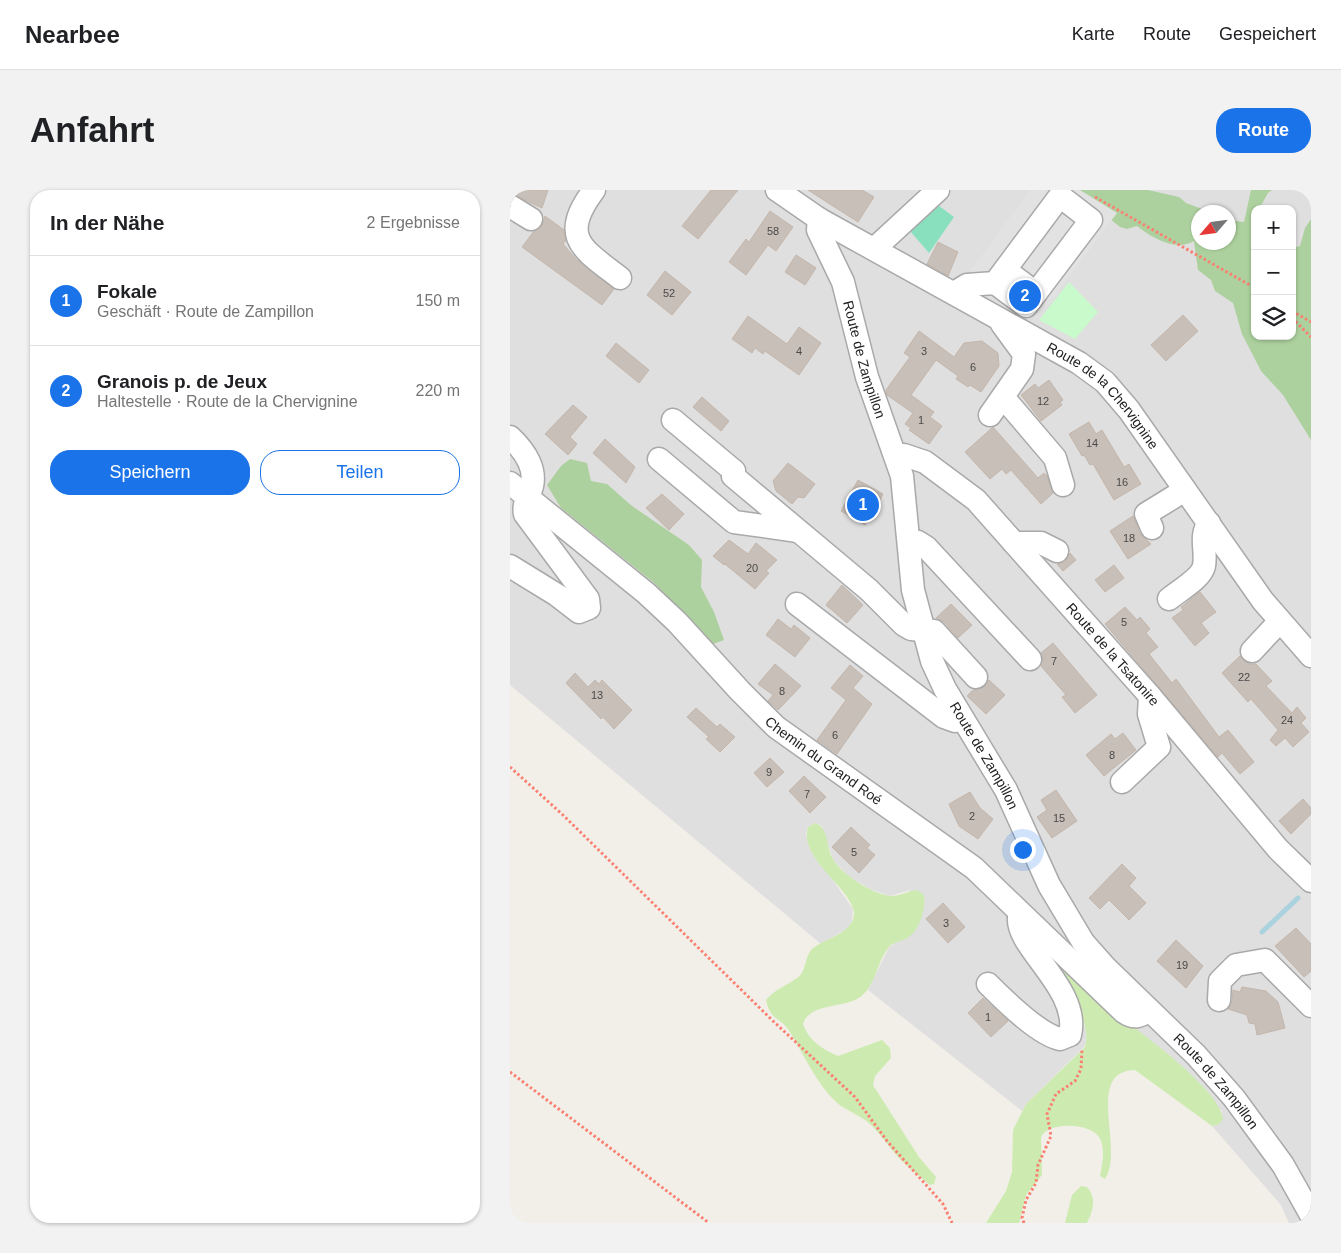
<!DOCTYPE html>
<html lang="de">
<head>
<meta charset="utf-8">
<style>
	body { margin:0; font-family:Helvetica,sans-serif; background:#f2f2f2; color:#202124 }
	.controls { position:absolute; right:15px; top:15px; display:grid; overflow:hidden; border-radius:10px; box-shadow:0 1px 4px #0004 }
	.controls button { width:45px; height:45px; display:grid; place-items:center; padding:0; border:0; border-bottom:1px solid #e0e0e0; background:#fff; color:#202124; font:25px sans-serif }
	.compass { position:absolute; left:681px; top:15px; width:45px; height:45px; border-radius:50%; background:#fff; box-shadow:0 1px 4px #0004; rotate:242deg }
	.you { position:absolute; left:512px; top:659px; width:18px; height:18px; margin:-12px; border:4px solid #fff; border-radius:50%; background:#1a73e8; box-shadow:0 0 0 8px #1a73e833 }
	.badge { display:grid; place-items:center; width:32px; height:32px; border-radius:50%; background:#1a73e8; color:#fff; font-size:16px; font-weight:700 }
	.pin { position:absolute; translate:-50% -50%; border:2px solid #fff; box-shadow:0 1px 5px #0006 }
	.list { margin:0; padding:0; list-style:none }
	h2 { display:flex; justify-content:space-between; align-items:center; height:65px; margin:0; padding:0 20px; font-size:21px }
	h2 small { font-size:16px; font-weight:400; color:#757577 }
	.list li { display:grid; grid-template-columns:32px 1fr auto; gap:15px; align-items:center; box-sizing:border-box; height:90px; padding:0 20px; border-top:1px solid #e0e0e0 }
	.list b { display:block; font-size:19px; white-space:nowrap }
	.list p { margin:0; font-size:16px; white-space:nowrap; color:#757577 }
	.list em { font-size:16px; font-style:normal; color:#757577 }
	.actions { display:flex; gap:10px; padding:15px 20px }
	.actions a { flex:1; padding:11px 0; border:1px solid #1a73e8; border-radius:20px; text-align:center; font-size:18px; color:#1a73e8 }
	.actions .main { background:#1a73e8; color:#fff }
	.icon { flex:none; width:28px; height:28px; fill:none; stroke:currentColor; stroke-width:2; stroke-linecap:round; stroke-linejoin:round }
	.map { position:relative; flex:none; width:801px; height:1033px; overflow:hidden; border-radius:20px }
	header { display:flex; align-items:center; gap:30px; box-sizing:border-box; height:70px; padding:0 25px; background:#fff; border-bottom:1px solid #e0e0e0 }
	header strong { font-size:24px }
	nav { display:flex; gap:28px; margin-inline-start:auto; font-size:18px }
	.intro { display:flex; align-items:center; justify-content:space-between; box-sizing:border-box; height:120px; padding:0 30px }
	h1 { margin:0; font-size:35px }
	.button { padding:12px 22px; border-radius:20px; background:#1a73e8; color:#fff; font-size:18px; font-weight:700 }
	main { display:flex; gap:30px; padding:0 30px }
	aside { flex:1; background:#fff; border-radius:20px; box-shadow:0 1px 4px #0004 }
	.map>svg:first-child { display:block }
</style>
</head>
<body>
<header>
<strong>Nearbee</strong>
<nav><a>Karte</a><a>Route</a><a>Gespeichert</a></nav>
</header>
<div class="intro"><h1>Anfahrt</h1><a class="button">Route</a></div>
<main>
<aside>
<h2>In der Nähe<small>2 Ergebnisse</small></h2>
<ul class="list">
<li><span class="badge">1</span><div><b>Fokale</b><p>Geschäft · Route de Zampillon</p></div><em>150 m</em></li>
<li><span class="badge">2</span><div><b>Granois p. de Jeux</b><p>Haltestelle · Route de la Chervignine</p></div><em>220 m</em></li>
</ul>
<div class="actions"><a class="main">Speichern</a><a>Teilen</a></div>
</aside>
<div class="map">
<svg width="801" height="1033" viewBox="0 0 801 1033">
	<rect width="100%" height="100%" fill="#f2efe9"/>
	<path fill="#e0dfdf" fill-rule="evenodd" d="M0,0h801v1033h-22l-8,-18 -69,-79 7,-2 3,-12 -38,-43 -107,-64 11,32 -3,9 -59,58 -4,7 -154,-121 21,-43 5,-3 16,-54 -20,6 -18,-6 -23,-13 -16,-17 -11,-34 -8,-3 -6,4 -2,6 3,13 44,63 -1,12 -4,7 -27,16 -311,-259zM745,19h37v127h-37zM688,22h30v30h-30z"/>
	<g fill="#cdebb0">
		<path d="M305,633c15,5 10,23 18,36 8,15 41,36 58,37 9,0 17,-5 26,-6l7,5c2,14 -4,36 -18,44 -5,2 -14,4 -17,8 -13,15 -13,42 -32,52 -17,9 -48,5 -54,25 6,17 19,25 35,32l44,-16 8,8 1,10 -16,18 -2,9 46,72 17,20 -2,7 -4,1c-10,-8 -20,-16 -29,-25 -11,-11 -19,-25 -30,-35 -10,-10 -25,-14 -35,-23 -20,-19 -32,-47 -46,-70 -10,-16 -19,-10 -24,-32 9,-11 20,-14 31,-22 10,-6 7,-22 16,-30 13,-10 47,-17 40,-40 -9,-25 -54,-51 -45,-81z"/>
		<path d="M527,755c27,23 53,48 81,70 24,19 102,74 105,104l-4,5 -7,2 -77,-56c-51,1 -10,80 -30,109l-5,-3c2,-11 5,-23 1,-35 -6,-19 -53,-20 -60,-4l1,38 -16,20 -7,28h-33l20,-32 6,-19 1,-42 13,-26 59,-57c9,-31 -31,-77 -48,-102z"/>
		<path d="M571,996l6,1c10,12 6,23 0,36h-22l7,-28z"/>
	</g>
	<g fill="#add19e">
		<path d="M564,0h74l31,7 7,6 24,9h-12v30h30l1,-22 15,2 7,-32h21l-4,3 -9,16h-4v10l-4,7 4,3v107h37v-88l8,-2 5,-18 6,-9v221l-28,-45 -22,-24 -19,-37 -9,-31 -18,-12 -4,-11 -13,-10 -4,-29c-18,11 -42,-3 -57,-15l-10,3 -7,-2z"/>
		<polygon points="60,269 77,273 81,291 97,294 122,316 179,355 192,370 191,397 204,422 214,450 195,457 169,418 143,392 51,318 37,295 51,276"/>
	</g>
	<polygon fill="#c8facc" points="559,92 588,122 565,149 529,130"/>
	<polygon fill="#88e0be" points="425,13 444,27 419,63 400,41"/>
	<polygon fill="#e2e2e2" points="520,0 570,0 607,23 528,128 477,100 461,80"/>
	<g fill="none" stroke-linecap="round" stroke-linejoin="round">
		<polyline stroke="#aad3df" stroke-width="5" points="752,742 788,708"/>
	</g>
	<g fill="#c7bfb8" stroke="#c4b6ab">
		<polygon points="0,0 38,0 32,18 0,3"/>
		<polygon points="201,0 228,0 188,49 172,36"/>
		<polygon points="298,0 352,0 364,7 348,32"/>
		<polygon points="260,21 283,37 266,61 258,55 236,85 219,72 236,49 239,52"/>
		<polygon points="35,26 54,40 56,50 53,54 66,69 104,99 92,115 12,57 24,41 32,36"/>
		<polygon points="428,52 448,62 438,86 417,74"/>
		<polygon points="286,65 306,78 295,95 275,82"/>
		<polygon points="155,81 181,102 162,125 137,105"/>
		<polygon points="673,125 688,141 656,171 641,155"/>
		<polygon points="238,126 277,154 289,137 311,153 289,185 255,161 253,164 245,158 242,163 222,149"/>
		<polygon points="409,141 444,167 454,153 472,151 488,163 489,176 471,202 460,195 458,197 446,189 448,186 426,170 401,205 424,222 420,227 432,236 419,254 399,240 401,238 395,234 403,223 377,205 376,200 400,167 394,163"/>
		<polygon points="106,153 139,180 129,193 96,166"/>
		<polygon points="539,190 553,210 550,212 552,215 531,231 511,205 525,194 528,198"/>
		<polygon points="192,207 219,231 211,241 183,217"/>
		<polygon points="63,215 77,227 60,247 67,254 58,265 35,244"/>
		<polygon points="579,232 586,244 592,240 614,277 619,274 631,294 604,310 583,274 580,275 574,265 572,266 559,244"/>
		<polygon points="483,237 528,288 534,283 537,286 543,303 531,314 501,280 496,284 492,279 480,289 455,262"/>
		<polygon points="95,249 125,277 116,293 83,263"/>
		<polygon points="278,273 305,294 294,308 288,307 282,314 266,301 263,291"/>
		<polygon points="348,290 373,304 355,335 331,321"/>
		<polygon points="152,304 174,324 159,340 136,318"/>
		<polygon points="623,326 630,344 641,354 618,369 600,341"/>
		<polygon points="219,350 238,364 246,353 267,370 256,381 259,383 245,399 215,374 214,375 203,366"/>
		<polygon points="560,363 566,370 553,381 547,374 555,372"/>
		<polygon points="604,375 614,388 595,402 585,390"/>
		<polygon points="332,395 353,415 337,433 316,415"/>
		<polygon points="690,402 706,422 691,433 699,443 685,456 662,428 673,420 671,417"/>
		<polygon points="441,414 462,435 448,448 434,432 426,428"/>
		<polygon points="615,417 627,430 630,427 640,439 636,443 648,457 639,464 662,493 666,489 709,547 718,540 744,572 730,584 712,563 708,567 595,434"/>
		<polygon points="268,429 281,439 284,435 300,448 285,467 256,445"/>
		<polygon points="543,453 587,505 565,523 552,507 556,505 531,476 533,472 531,463"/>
		<polygon points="730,466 739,474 746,474 762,491 756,496 782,523 787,517 796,528 791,533 799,542 783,557 775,548 766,556 760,550 768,540 741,509 738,512 712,483"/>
		<polygon points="265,474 291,496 268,520 258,511 263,505 248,494"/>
		<polygon points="340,475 353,486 343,498 362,514 327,564 307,550 336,510 321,498"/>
		<polygon points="65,483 78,497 85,490 89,494 92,490 122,520 104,539 93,527 91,529 56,493"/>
		<polygon points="479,490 495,505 476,524 457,506 463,500 474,497"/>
		<polygon points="186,518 207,537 210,534 225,547 210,562 196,549 199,547 177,527"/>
		<polygon points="613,543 626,560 594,586 576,565 601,544 605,549"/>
		<polygon points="260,568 274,582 257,597 244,583"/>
		<polygon points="294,586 316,607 300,623 279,601"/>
		<polygon points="546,600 567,631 542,648 527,627 537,620 531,610"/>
		<polygon points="460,602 470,618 483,629 468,649 449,636 439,614"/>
		<polygon points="793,609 801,618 801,624 781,644 769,631"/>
		<polygon points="341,637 360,655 357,658 365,665 349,683 322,657"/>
		<polygon points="612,674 626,688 619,696 636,713 619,730 599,710 590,719 579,708"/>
		<polygon points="433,713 455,737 438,753 416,729"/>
		<polygon points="786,738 801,754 801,781 794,787 765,756"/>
		<polygon points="666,750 693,776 676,798 647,771"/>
		<polygon points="732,797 756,801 768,812 775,838 747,845 745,834 739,833 737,825 718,819 722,811 723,800 730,802"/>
		<polygon points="473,808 498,831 481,847 458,823"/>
	</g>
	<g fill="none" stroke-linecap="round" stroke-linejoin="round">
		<defs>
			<g id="minor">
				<path d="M84,0c-35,47 -13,58 26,88"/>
				<path id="s1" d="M267,0l42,29 260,144 26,19 24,28 134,191 48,55"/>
				<polyline points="0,16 21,29"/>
				<path id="s2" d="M309,29l-1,11 25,52 24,95 35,99 11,114 19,71 13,28 61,101 43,95 34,57 23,26 90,87 38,43 49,67 28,50"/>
				<polyline points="364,59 428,0"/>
				<polyline points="495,80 526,103"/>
				<polyline points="444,103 457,95 485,93 516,116 581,30 550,6 485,93"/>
				<polyline points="493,207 545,268 553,295"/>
				<polyline points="480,225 512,179 514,164 492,134"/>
				<polyline points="163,230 224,281 223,286 359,400 394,435 401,439 424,441 466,487"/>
				<path d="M0,247c15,14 29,34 20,55 -3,8 -7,13 -5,22l63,85 1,9 -10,4 -22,-17 -47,-29"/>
				<path id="s3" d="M385,265h9l21,7 51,38 174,196 128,153 33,32"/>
				<polyline points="149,269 224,332 288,341"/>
				<path id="s4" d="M0,293l136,110 31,29 63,69 36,36 198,141 150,144c10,7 16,5 25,-2"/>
				<polyline points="642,338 636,324 675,300"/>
				<polyline points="399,351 408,352 416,357 520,469"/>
				<polyline points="504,353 531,353 547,361"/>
				<path d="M659,409c9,-8 32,-20 35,-33 3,-15 -5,-30 5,-43"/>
				<polyline points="287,414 434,527 445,531 452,528"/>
				<polyline points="742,461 770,431"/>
				<polyline points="612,592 649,557 639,524 640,506"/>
				<path d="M478,794c16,16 50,50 72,55l10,-4c11,-45 -54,-88 -51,-117"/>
				<polyline points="709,810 710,791 726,775 755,770 801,816"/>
			</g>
		</defs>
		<use href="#minor" stroke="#a9a9a9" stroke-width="25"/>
		<g stroke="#fa8072" stroke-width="3" stroke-dasharray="2.5 2.5" stroke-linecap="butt">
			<polyline points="585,7 745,98"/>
			<polyline points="782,121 801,132"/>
			<polyline points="782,128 801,147"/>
			<polyline points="0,577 53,625 263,831 345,907 377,951 433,1014 442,1033"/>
			<polyline points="0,882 199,1033"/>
			<polyline points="514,1033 512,1028 516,1010 526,993 528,975 541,946 537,924 546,904 565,891 571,879 572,860"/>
		</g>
		<use href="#minor" stroke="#fff" stroke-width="22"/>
	</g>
	<g text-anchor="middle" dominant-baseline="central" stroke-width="4.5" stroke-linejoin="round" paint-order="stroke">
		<g font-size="11" fill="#4b4948">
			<text x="263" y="41">58</text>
			<text x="159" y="103">52</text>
			<text x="289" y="161">4</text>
			<text x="414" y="161">3</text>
			<text x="463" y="177">6</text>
			<text x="533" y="211">12</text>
			<text x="411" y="230">1</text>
			<text x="582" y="253">14</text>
			<text x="612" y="292">16</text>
			<text x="619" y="348">18</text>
			<text x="242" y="378">20</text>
			<text x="614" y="432">5</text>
			<text x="544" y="471">7</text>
			<text x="734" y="487">22</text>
			<text x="272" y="501">8</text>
			<text x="87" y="505">13</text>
			<text x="777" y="530">24</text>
			<text x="325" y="545">6</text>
			<text x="602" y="565">8</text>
			<text x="259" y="582">9</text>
			<text x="297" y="604">7</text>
			<text x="462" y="626">2</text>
			<text x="549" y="628">15</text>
			<text x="344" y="662">5</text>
			<text x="436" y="733">3</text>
			<text x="672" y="775">19</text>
			<text x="478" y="827">1</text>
		</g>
		<g font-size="14" fill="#222" stroke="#fff">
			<text stroke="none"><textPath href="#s2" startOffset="149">Route de Zampillon</textPath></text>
			<text stroke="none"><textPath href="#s1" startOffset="388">Route de la Chervignine</textPath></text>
			<text stroke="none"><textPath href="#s3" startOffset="301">Route de la Tsatonire</textPath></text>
			<text stroke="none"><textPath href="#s2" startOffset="568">Route de Zampillon</textPath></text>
			<text stroke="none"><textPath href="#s4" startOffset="420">Chemin du Grand Roé</textPath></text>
			<text stroke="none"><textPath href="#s2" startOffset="972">Route de Zampillon</textPath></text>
		</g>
	</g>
</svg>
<div class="controls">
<button>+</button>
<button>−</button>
<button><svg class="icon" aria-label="layers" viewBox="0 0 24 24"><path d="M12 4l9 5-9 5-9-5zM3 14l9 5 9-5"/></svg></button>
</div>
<svg class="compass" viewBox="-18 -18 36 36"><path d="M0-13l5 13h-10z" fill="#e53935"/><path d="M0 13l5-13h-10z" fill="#757577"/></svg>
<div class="you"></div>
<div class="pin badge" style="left:353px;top:315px">1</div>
<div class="pin badge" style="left:515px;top:106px">2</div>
</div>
</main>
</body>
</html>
